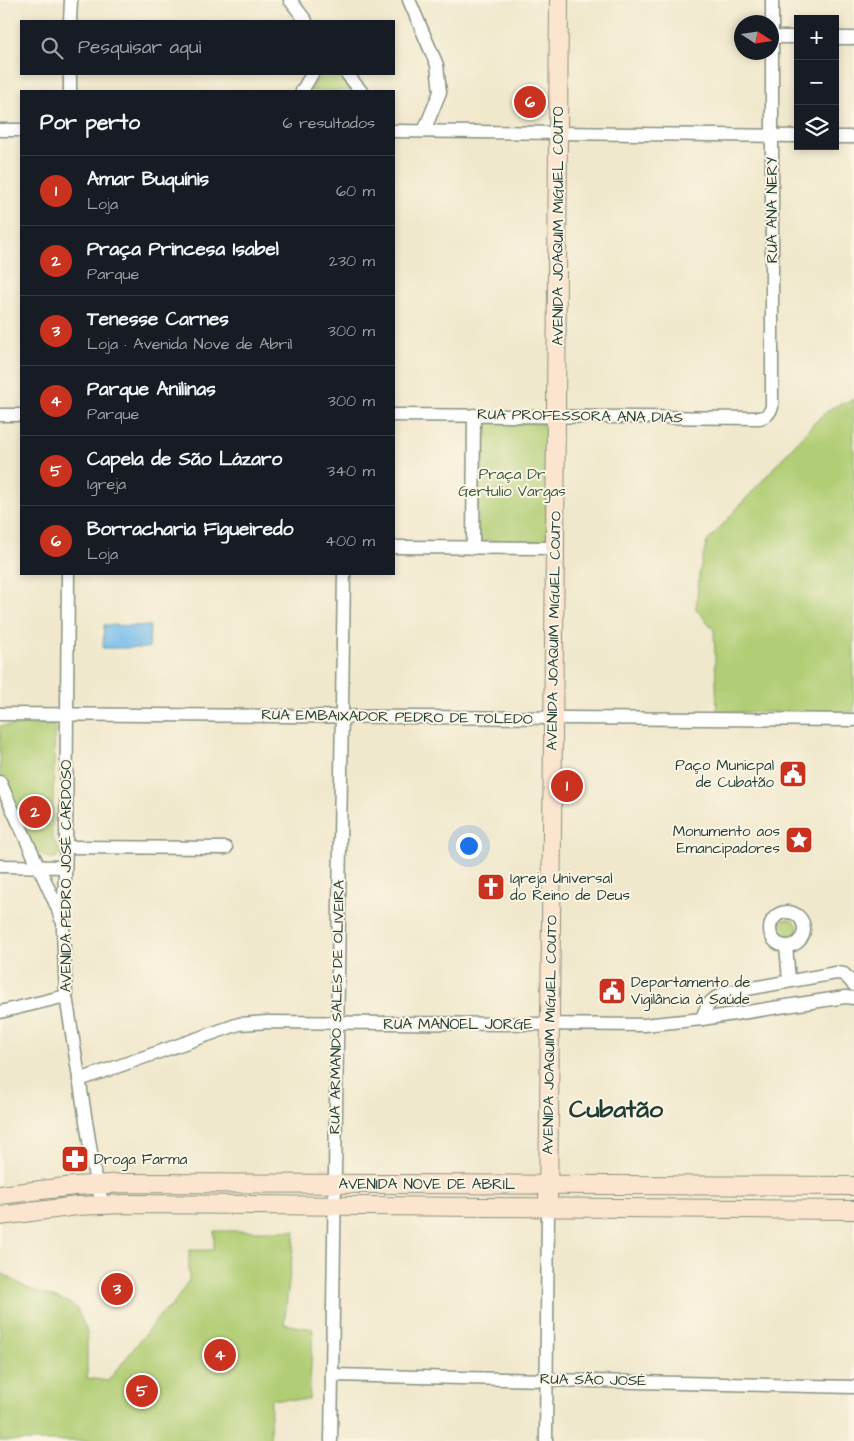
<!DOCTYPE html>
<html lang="pt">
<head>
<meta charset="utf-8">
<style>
	body { margin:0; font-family:"Architects Daughter",sans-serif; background:#20242c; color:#f1f3f6 }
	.controls { position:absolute; right:15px; top:15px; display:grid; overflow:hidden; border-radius:0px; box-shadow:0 2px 8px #0003 }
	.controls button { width:45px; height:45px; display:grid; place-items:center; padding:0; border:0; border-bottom:1px solid #363941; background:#171b24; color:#f1f3f6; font:25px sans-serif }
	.compass { position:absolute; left:734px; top:15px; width:45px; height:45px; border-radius:50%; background:#171b24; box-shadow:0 2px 8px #0003; rotate:102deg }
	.you { position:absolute; left:468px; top:845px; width:18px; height:18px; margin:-12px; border:4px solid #fff; border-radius:50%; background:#1a73e8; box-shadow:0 0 0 8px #1a73e833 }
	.badge { display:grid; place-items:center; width:32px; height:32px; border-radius:50%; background:#c8321e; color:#fff; font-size:16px; font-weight:700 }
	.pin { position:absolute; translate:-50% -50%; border:2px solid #fff; box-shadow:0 1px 5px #0006 }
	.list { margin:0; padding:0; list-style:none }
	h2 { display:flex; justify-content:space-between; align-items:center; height:65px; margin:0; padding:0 20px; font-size:21px }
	h2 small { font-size:16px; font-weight:400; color:#9ea1a6 }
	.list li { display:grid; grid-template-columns:32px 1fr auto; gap:15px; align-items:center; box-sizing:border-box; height:70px; padding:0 20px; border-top:1px solid #363941 }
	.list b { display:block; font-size:19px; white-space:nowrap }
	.list p { margin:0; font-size:16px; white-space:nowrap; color:#9ea1a6 }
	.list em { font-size:16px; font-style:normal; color:#9ea1a6 }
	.icon { flex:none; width:28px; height:28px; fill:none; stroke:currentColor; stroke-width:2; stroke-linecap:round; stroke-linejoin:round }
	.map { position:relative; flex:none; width:854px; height:1441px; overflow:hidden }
	.search { position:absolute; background:#171b24; box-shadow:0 2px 8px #0003; left:20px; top:20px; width:375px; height:55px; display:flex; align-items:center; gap:12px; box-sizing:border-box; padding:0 18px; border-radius:0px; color:#9ea1a6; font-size:19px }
	.panel { position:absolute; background:#171b24; box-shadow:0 2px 8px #0003; left:20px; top:90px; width:375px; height:485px; border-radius:0px }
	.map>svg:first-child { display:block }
</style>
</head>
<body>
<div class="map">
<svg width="854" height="1441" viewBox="0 0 854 1441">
	<rect width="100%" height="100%" fill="#fcf5e5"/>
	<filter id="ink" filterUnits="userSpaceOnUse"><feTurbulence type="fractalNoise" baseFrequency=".02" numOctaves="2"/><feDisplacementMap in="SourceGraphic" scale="10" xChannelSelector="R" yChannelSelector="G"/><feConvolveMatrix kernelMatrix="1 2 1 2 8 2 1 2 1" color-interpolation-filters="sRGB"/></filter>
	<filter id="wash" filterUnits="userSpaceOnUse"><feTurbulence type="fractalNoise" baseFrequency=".0096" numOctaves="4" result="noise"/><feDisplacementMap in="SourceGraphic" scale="20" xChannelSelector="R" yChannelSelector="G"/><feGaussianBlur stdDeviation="1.12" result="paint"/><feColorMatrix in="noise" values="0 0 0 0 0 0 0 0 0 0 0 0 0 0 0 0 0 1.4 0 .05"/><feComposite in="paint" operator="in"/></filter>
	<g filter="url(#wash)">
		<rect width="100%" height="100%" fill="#f0e8cc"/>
		<g fill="#b1cd74" stroke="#688554">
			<polygon points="320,74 339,74 352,91 310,91"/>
			<polygon points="854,399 854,712 717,712 714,630 696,609 699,574 707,542 814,423 831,408"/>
			<polygon points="478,422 546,424 547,542 478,541"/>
			<path d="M49,724l6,3 -3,110c5,7 12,16 3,22h-7l-8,-6 -4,1 -36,-78v-50z"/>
			<circle cx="788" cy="929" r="10"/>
			<polygon points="214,1231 295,1231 284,1324 313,1329 309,1400 271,1399 270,1441 0,1441 0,1272 27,1288 70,1303 77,1309 87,1332 87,1378 108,1381 161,1314 172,1306 189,1280 189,1250 214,1250"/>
		</g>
		<polygon fill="#72baea" stroke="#487c8f" points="104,625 150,626 149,648 103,648"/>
	</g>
	<g filter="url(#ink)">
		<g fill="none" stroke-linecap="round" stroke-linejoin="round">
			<defs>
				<g id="street">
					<polyline points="290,0 306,21"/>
					<polyline points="409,0 437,65 440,92 424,131"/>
					<polyline points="70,21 71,0"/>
					<polyline points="772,37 798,37"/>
					<polyline points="835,38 854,38"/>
					<polyline points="347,74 361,91"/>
					<polyline points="70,91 70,74"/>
					<polyline points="302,91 312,74"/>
					<polyline points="0,130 21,130"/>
					<polyline points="394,131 798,136"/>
					<polyline points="835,137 854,137"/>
					<polyline points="0,415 21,415"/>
					<path d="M394,415l366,3c7,-2 9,-4 12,-11v-407"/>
					<polyline points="394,547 555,548"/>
					<polyline points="473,548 474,415"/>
					<polyline points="68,574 66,847 63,929 66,996 96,1184 104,1205"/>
					<polyline points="0,714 854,720"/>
					<polyline points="0,782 57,907 61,919"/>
					<polyline points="66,847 226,848"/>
					<polyline points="0,866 65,867"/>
					<circle cx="787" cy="929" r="17"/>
					<polyline points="786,946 789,980"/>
					<polyline points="0,1012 66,996"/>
					<path d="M702,1019c4,-14 9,-20 23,-26l111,-20 8,1 10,11"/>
					<polyline points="79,1080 239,1024 268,1022 644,1025 702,1019 845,997 854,998"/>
					<polyline points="332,1375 854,1387"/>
					<polyline points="331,1441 344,574"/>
					<polyline points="546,1441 548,1207"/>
				</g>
				<g id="secondary">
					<polyline points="0,1195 74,1186 126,1183 854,1186"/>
					<polyline points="548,1207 555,548 559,0"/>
					<polyline points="0,1216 77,1206 126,1204 854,1210"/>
				</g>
			</defs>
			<use href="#street" stroke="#889280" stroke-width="15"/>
			<use href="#secondary" stroke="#889280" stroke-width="20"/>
			<use href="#street" stroke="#fff" stroke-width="12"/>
			<use href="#secondary" stroke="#fce5cf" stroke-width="18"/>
		</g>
	</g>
	<defs>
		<symbol id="civic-square" viewBox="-11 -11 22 22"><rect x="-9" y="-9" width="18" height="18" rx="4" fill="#c8321e" stroke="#fcf5e5"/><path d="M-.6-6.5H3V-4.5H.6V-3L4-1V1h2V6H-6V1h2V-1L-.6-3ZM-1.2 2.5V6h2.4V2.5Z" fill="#fff"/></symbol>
		<symbol id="sight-square" viewBox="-11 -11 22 22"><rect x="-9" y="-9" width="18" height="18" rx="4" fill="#c8321e" stroke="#fcf5e5"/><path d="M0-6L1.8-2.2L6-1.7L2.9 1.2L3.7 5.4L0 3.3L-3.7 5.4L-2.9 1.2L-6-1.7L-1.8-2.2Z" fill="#fff"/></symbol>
		<symbol id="church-square" viewBox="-11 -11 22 22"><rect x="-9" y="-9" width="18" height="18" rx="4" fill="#c8321e" stroke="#fcf5e5"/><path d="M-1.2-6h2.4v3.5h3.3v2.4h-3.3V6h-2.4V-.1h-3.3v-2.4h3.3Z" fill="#fff"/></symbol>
		<symbol id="pharmacy-square" viewBox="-11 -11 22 22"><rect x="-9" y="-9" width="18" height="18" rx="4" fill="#c8321e" stroke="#fcf5e5"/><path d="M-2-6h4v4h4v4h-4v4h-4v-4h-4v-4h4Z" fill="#fff"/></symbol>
	</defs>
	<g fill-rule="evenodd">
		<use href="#civic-square" x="777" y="758" width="32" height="32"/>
		<use href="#sight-square" x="783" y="824" width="32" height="32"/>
		<use href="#church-square" x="475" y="871" width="32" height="32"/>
		<use href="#civic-square" x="596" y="975" width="32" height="32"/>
		<use href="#pharmacy-square" x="59" y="1143" width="32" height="32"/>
	</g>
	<g text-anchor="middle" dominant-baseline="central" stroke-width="4" stroke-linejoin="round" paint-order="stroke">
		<g font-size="15" fill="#1f3d34" stroke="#fcf5e5">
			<text transform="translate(772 210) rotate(-90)">RUA ANA NERY</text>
			<text transform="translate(558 226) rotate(-90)">AVENIDA JOAQUIM MIGUEL COUTO</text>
			<text transform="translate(580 416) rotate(1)">RUA PROFESSORA ANA DIAS</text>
			<text transform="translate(554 631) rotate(-89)">AVENIDA JOAQUIM MIGUEL COUTO</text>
			<text transform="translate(397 717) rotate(1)">RUA EMBAIXADOR PEDRO DE TOLEDO</text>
			<text transform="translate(66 876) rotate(-90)">AVENIDA PEDRO JOSÉ CARDOSO</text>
			<text transform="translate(337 1007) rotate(-89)">RUA ARMANDO SALES DE OLIVEIRA</text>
			<text x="458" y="1024">RUA MANOEL JORGE</text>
			<text transform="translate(550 1035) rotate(-89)">AVENIDA JOAQUIM MIGUEL COUTO</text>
			<text x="427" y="1184">AVENIDA NOVE DE ABRIL</text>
			<text transform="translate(593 1380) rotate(1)">RUA SÃO JOSÉ</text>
		</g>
		<g font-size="15" fill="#3c5a41" stroke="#fcf5e5">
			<text x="512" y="474">Praça Dr<tspan x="512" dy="17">Gertulio Vargas</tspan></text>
		</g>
		<g font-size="15" fill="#1f3d34" stroke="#fcf5e5" text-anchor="start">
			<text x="774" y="765" text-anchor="end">Paço Municpal<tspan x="774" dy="17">de Cubatão</tspan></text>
			<text x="780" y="831" text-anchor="end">Monumento aos<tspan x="780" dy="17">Emancipadores</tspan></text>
			<text x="510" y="878">Igreja Universal<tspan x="510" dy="17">do Reino de Deus</tspan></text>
			<text x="631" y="982">Departamento de<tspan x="631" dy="17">Vigilância à Saúde</tspan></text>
			<text x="94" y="1159">Droga Farma</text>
		</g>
		<g font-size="25" font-weight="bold" fill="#1f3d34" stroke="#fcf5e5">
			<text x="616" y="1109">Cubatão</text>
		</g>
	</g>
</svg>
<div class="controls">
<button>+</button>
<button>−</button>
<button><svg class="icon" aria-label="layers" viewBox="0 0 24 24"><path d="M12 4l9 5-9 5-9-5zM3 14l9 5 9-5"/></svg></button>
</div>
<svg class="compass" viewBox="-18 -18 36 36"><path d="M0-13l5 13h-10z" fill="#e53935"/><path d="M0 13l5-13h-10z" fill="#9ea1a6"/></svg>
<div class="you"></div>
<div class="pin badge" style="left:567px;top:786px">1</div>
<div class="pin badge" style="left:35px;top:812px">2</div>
<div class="pin badge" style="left:117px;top:1289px">3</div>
<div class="pin badge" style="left:220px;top:1355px">4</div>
<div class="pin badge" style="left:142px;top:1391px">5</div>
<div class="pin badge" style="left:530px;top:102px">6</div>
<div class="search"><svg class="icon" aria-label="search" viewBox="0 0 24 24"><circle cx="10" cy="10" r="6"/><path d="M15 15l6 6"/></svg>Pesquisar aqui</div>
<section class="panel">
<h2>Por perto<small>6 resultados</small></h2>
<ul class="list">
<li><span class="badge">1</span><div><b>Amar Buquínis</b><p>Loja</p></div><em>60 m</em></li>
<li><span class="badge">2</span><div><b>Praça Princesa Isabel</b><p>Parque</p></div><em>230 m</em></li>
<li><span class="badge">3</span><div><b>Tenesse Carnes</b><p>Loja · Avenida Nove de Abril</p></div><em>300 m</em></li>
<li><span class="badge">4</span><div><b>Parque Anilinas</b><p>Parque</p></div><em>300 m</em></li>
<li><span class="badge">5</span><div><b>Capela de São Lázaro</b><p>Igreja</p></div><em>340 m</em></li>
<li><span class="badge">6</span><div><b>Borracharia Figueiredo</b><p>Loja</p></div><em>400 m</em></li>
</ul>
</section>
</div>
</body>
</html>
